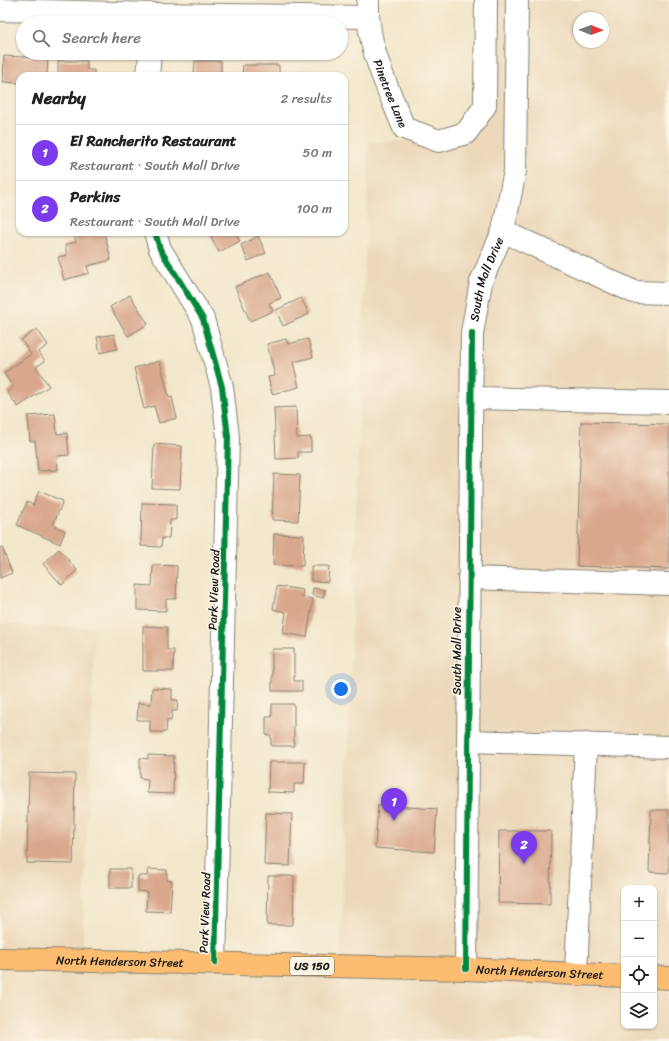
<!DOCTYPE html>
<html lang="en">
<head>
<meta charset="utf-8">
<style>
	body { margin:0; font-family:Sriracha,sans-serif; background:#f2f2f2; color:#222 }
	.controls { position:absolute; right:12px; bottom:12px; display:grid; overflow:hidden; border-radius:8px; box-shadow:0 1px 3px #0004 }
	.controls button { width:36px; height:36px; display:grid; place-items:center; padding:0; border:0; border-bottom:1px solid #e0e0e0; background:#fff; color:#222; font:20px sans-serif }
	.compass { position:absolute; left:573px; top:12px; width:36px; height:36px; border-radius:50%; background:#fff; box-shadow:0 1px 3px #0004; rotate:91deg }
	.you { position:absolute; left:341px; top:689px; width:14px; height:14px; margin:-10px; border:3px solid #fff; border-radius:50%; background:#1a73e8; box-shadow:0 0 0 6px #1a73e833 }
	.badge { display:grid; place-items:center; width:26px; height:26px; border-radius:50%; background:#7c3aed; color:#fff; font-size:13px; font-weight:700 }
	.pin { position:absolute; translate:-50% -33px; filter:drop-shadow(0 1px 2px #0008) }
	.pin::after { content:''; position:absolute; top:21px; width:14px; height:12px; background:inherit; clip-path:polygon(0 0,100% 0,50% 100%) }
	.list { margin:0; padding:0; list-style:none }
	h2 { display:flex; justify-content:space-between; align-items:center; height:52px; margin:0; padding:0 16px; font-size:17px }
	h2 small { font-size:13px; font-weight:400; color:#767676 }
	.list li { display:grid; grid-template-columns:26px 1fr auto; gap:12px; align-items:center; box-sizing:border-box; height:56px; padding:0 16px; border-top:1px solid #e0e0e0 }
	.list b { display:block; font-size:15px; white-space:nowrap }
	.list p { margin:0; font-size:13px; white-space:nowrap; color:#767676 }
	.list em { font-size:13px; font-style:normal; color:#767676 }
	.icon { flex:none; width:22px; height:22px; fill:none; stroke:currentColor; stroke-width:2; stroke-linecap:round; stroke-linejoin:round }
	.map { position:relative; flex:none; width:669px; height:1041px; overflow:hidden }
	.search { position:absolute; background:#fff; box-shadow:0 1px 3px #0004; left:16px; top:16px; width:332px; height:44px; display:flex; align-items:center; gap:10px; box-sizing:border-box; padding:0 14px; border-radius:22px; color:#767676; font-size:15px }
	.panel { position:absolute; background:#fff; box-shadow:0 1px 3px #0004; left:16px; top:72px; width:332px; height:164px; border-radius:12px }
	.map>svg:first-child { display:block }
</style>
</head>
<body>
<div class="map">
<svg width="669" height="1041" viewBox="0 0 669 1041">
	<rect width="100%" height="100%" fill="#fcf5e5"/>
	<filter id="ink" filterUnits="userSpaceOnUse"><feTurbulence type="fractalNoise" baseFrequency=".025" numOctaves="2"/><feDisplacementMap in="SourceGraphic" scale="8" xChannelSelector="R" yChannelSelector="G"/><feConvolveMatrix kernelMatrix="1 2 1 2 8 2 1 2 1" color-interpolation-filters="sRGB"/></filter>
	<filter id="wash" filterUnits="userSpaceOnUse"><feTurbulence type="fractalNoise" baseFrequency=".012" numOctaves="4" result="noise"/><feDisplacementMap in="SourceGraphic" scale="16" xChannelSelector="R" yChannelSelector="G"/><feGaussianBlur stdDeviation="0.9" result="paint"/><feColorMatrix in="noise" values="0 0 0 0 0 0 0 0 0 0 0 0 0 0 0 0 0 1.4 0 .05"/><feComposite in="paint" operator="in"/></filter>
	<g filter="url(#wash)">
		<rect width="100%" height="100%" fill="#f2e7cb"/>
		<path fill="#ecd8ba" fill-rule="evenodd" d="M486,0h183v1041h-669v-417l95,4 -13,332 258,6 29,-824 70,-1 46,-35zM579,18h24v24h-24zM624,888h30v138h-30z"/>
		<g id="blocks">
			<g fill="#d9a78c">
				<polygon points="4,56 48,58 47,76 20,76 20,83 3,82"/>
				<polygon points="58,61 87,61 87,70 94,70 94,76 58,76"/>
				<polygon points="195,61 221,61 221,76 194,76"/>
				<polygon points="243,65 279,65 279,76 242,76"/>
				<polygon points="73,232 104,232 111,260 87,266 89,273 64,280 58,257 67,255 65,245 76,242"/>
				<polygon points="208,232 240,232 236,234 240,241 219,252"/>
				<polygon points="258,236 266,253 248,261 241,245"/>
				<polygon points="270,272 281,298 269,303 273,311 250,321 235,287"/>
				<polygon points="130,295 148,324 128,336 110,307"/>
				<polygon points="301,298 309,314 283,326 276,310"/>
				<polygon points="37,329 48,345 39,352 45,361 36,367 49,386 18,407 7,392 13,387 4,373 31,354 21,340"/>
				<polygon points="114,334 117,349 100,353 97,337"/>
				<polygon points="286,339 288,344 308,339 313,357 293,362 299,387 272,394 268,377 275,376 267,344"/>
				<polygon points="160,361 169,398 172,397 177,418 159,423 154,406 144,409 134,368"/>
				<polygon points="296,407 297,438 311,437 311,452 298,452 298,458 276,459 274,408"/>
				<polygon points="55,414 57,434 67,433 69,455 57,456 58,470 38,471 35,441 30,441 28,416"/>
				<polygon points="581,422 669,424 669,569 577,566"/>
				<polygon points="154,444 182,446 180,489 152,488"/>
				<polygon points="274,474 300,475 298,521 272,520"/>
				<polygon points="39,491 63,501 53,525 65,531 60,544 17,525 27,502 33,505"/>
				<polygon points="142,503 176,504 176,520 170,520 169,538 162,538 161,547 141,546"/>
				<polygon points="274,534 304,535 303,566 273,565"/>
				<polygon points="2,547 12,573 0,578 0,548"/>
				<polygon points="59,549 77,570 62,585 43,564"/>
				<polygon points="153,565 177,566 176,599 166,599 166,611 137,610 137,585 152,586"/>
				<polygon points="311,566 329,566 328,582 311,581"/>
				<polygon points="277,586 303,590 302,597 313,599 307,637 283,633 286,612 273,609"/>
				<polygon points="313,588 325,590 323,598 312,595"/>
				<polygon points="143,626 167,627 167,650 174,650 173,671 143,671"/>
				<polygon points="272,649 294,649 294,681 302,681 302,691 272,691"/>
				<polygon points="152,688 172,689 172,700 178,700 177,711 172,711 171,721 167,720 166,732 150,732 150,720 137,720 138,703 151,704"/>
				<polygon points="272,704 294,704 294,746 271,746 271,735 266,735 266,717 272,717"/>
				<polygon points="148,755 174,756 173,794 147,793 148,779 140,778 140,758 148,759"/>
				<polygon points="269,762 305,762 304,784 294,784 294,793 268,792"/>
				<polygon points="29,773 75,774 73,864 27,863"/>
				<polygon points="378,805 437,809 434,852 375,848"/>
				<polygon points="651,810 669,810 669,873 649,872"/>
				<polygon points="266,813 292,814 290,866 264,865"/>
				<polygon points="499,831 551,831 550,904 498,903"/>
				<rect x="110" y="869" width="21" height="19"/>
				<polygon points="148,869 167,870 167,880 172,881 170,912 146,911 147,892 138,891 138,876 147,876"/>
				<polygon points="268,876 294,876 293,925 267,925"/>
			</g>
		</g>
	</g>
	<g filter="url(#ink)">
		<use href="#blocks" fill-opacity="0" stroke="#878274" stroke-width="1"/>
		<g fill="none" stroke-linecap="round" stroke-linejoin="round">
			<defs>
				<g id="minor">
					<path id="s1" d="M368,0c-2,47 19,85 36,128l35,13 27,-8 19,-27 1,-106"/>
					<polyline points="0,10 154,14 367,17"/>
					<polyline points="148,76 150,53"/>
					<polyline points="503,231 634,292 669,293"/>
					<polyline points="155,232 160,249 203,319 222,387 228,437 215,963"/>
					<polyline points="472,398 669,402"/>
					<polyline points="469,578 669,584"/>
					<polyline points="468,741 669,747"/>
					<path id="s2" d="M466,969l6,-636 9,-51 22,-51 12,-60 2,-171"/>
					<polyline points="576,974 586,744"/>
				</g>
				<g id="major">
					<path id="s3" d="M0,959l466,10 158,7"/>
					<polyline points="654,977 669,978"/>
				</g>
			</defs>
			<use href="#minor" stroke="#878274" stroke-width="24"/>
			<use href="#major" stroke="#878274" stroke-width="24"/>
			<use href="#minor" stroke="#fff" stroke-width="22"/>
			<use href="#major" stroke="#fcbd6f" stroke-width="22"/>
			<defs>
				<g id="cycleway">
					<polyline points="155,232 160,249 203,319 222,387 228,437 215,963"/>
					<polyline points="466,969 472,333"/>
				</g>
			</defs>
			<use href="#cycleway" stroke="#fcf5e5" stroke-width="8"/>
			<use href="#cycleway" stroke="#00873e" stroke-width="6"/>
		</g>
	</g>
	<g text-anchor="middle" dominant-baseline="central" stroke-width="3" stroke-linejoin="round" paint-order="stroke">
		<rect fill="#fcf5e5" stroke="#5f5d58" stroke-width="1" x="290" y="957" width="44" height="18" rx="3"/>
		<g font-size="11" font-weight="bold" fill="#1c1c1c">
			<text x="312" y="966">US 150</text>
		</g>
		<g font-size="12" fill="#1c1c1c" stroke="#fcf5e5">
			<text stroke="none"><textPath href="#s1" startOffset="97">Pinetree Lane</textPath></text>
			<text stroke="none"><textPath href="#s2" startOffset="692">South Mall Drive</textPath></text>
			<text transform="translate(214 590) rotate(-88)">Park View Road</text>
			<text transform="translate(457 651) rotate(-90)">South Mall Drive</text>
			<text transform="translate(205 913) rotate(-88)">Park View Road</text>
			<text stroke="none"><textPath href="#s3" startOffset="120">North Henderson Street</textPath></text>
			<text stroke="none"><textPath href="#s3" startOffset="540">North Henderson Street</textPath></text>
		</g>
	</g>
</svg>
<div class="controls">
<button>+</button>
<button>−</button>
<button><svg class="icon" aria-label="locate" viewBox="0 0 24 24"><circle cx="12" cy="12" r="6"/><path d="M12 2v4M12 18v4M2 12h4M18 12h4"/></svg></button>
<button><svg class="icon" aria-label="layers" viewBox="0 0 24 24"><path d="M12 4l9 5-9 5-9-5zM3 14l9 5 9-5"/></svg></button>
</div>
<svg class="compass" viewBox="-18 -18 36 36"><path d="M0-13l5 13h-10z" fill="#e53935"/><path d="M0 13l5-13h-10z" fill="#767676"/></svg>
<div class="you"></div>
<div class="pin badge" style="left:394px;top:821px">1</div>
<div class="pin badge" style="left:524px;top:864px">2</div>
<div class="search"><svg class="icon" aria-label="search" viewBox="0 0 24 24"><circle cx="10" cy="10" r="6"/><path d="M15 15l6 6"/></svg>Search here</div>
<section class="panel">
<h2>Nearby<small>2 results</small></h2>
<ul class="list">
<li><span class="badge">1</span><div><b>El Rancherito Restaurant</b><p>Restaurant · South Mall Drive</p></div><em>50 m</em></li>
<li><span class="badge">2</span><div><b>Perkins</b><p>Restaurant · South Mall Drive</p></div><em>100 m</em></li>
</ul>
</section>
</div>
</body>
</html>
